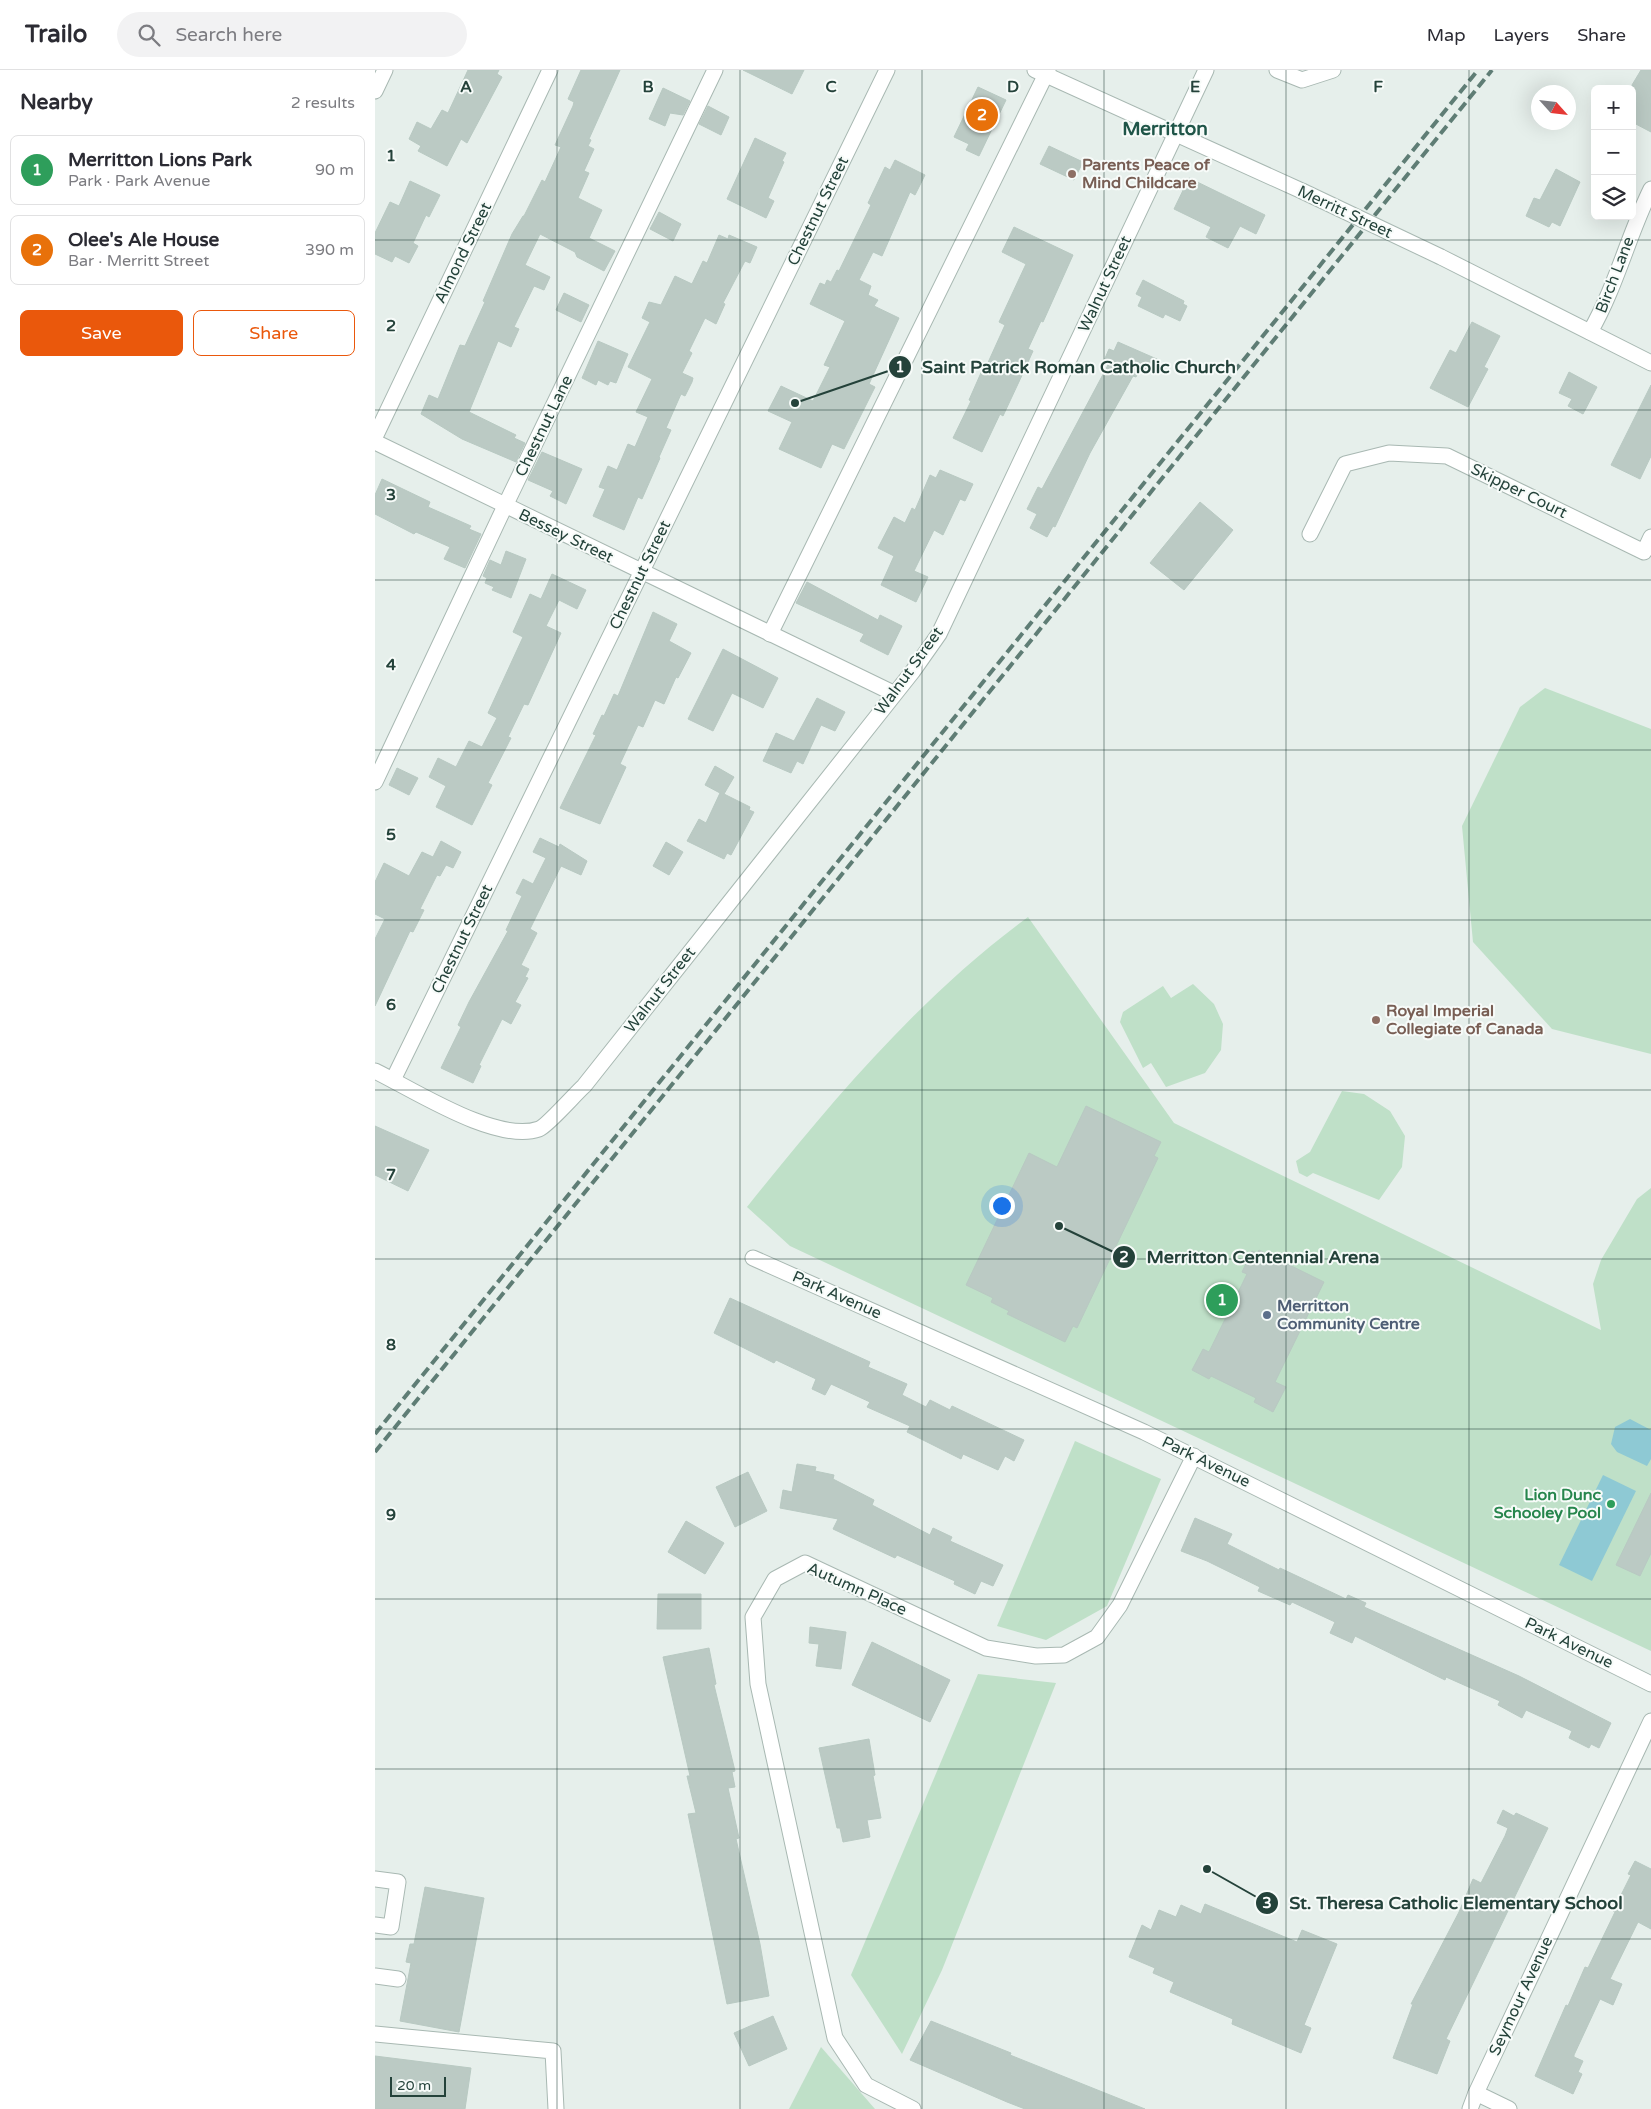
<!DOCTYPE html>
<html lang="en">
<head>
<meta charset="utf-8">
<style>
	body { margin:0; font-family:"Varela Round",sans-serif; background:#f2f2f3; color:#2b2b33 }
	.controls { position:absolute; right:15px; top:15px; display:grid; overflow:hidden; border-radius:8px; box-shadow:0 5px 20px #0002 }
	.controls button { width:45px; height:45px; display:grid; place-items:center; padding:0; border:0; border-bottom:1px solid #e1e1e2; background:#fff; color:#2b2b33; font:25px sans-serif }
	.compass { position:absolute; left:1156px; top:15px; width:45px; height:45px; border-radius:50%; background:#fff; box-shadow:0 5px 20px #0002; rotate:117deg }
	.scale { position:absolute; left:15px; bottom:12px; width:56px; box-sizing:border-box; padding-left:5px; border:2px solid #24423a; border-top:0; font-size:14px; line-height:18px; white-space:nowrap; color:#24423a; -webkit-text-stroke:4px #f7fbf9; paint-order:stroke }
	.you { position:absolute; left:626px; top:1135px; width:18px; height:18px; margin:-12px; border:4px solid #fff; border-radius:50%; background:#1a73e8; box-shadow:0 0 0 8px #1a73e833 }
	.badge { display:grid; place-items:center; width:32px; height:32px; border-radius:50%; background:#ea580c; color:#fff; font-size:16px; font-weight:700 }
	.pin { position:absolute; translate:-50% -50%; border:2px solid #fff; box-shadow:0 1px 5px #0006 }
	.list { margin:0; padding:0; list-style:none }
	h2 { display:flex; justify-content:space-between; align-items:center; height:65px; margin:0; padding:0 20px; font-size:21px }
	h2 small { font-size:16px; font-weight:400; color:#7c7c81 }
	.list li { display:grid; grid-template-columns:32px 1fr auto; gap:15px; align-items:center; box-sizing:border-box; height:70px; margin:0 10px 10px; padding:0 10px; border:1px solid #e1e1e2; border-radius:8px }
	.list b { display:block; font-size:19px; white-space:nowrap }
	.list p { margin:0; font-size:16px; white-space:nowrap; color:#7c7c81 }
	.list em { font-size:16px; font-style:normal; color:#7c7c81 }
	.actions { display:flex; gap:10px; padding:15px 20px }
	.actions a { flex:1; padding:11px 0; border:1px solid #ea580c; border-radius:8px; text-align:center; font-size:18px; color:#ea580c }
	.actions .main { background:#ea580c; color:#fff }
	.icon { flex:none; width:28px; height:28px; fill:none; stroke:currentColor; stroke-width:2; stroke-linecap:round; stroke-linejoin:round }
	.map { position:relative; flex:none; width:1276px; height:2039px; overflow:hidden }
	header { display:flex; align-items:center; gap:30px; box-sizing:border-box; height:70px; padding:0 25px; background:#fff; border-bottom:1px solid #e1e1e2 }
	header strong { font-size:24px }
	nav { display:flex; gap:28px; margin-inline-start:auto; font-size:18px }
	.search { width:350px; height:45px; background:#f2f2f3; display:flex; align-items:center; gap:12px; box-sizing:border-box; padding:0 18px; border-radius:28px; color:#7c7c81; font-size:19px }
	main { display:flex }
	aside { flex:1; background:#fff }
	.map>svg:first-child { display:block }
</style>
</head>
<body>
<header>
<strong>Trailo</strong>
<div class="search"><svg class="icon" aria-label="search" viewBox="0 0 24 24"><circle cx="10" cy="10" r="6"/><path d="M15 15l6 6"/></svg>Search here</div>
<nav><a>Map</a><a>Layers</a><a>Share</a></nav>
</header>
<main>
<aside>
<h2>Nearby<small>2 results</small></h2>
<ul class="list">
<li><span class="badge" style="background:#2e9e5b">1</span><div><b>Merritton Lions Park</b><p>Park · Park Avenue</p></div><em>90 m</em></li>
<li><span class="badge" style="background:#e8710a">2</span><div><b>Olee's Ale House</b><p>Bar · Merritt Street</p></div><em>390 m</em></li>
</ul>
<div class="actions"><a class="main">Save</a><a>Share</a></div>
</aside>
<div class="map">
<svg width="1276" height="2039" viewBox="0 0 1276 2039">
	<rect width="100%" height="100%" fill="#e6efeb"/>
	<g fill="#bfe0c8">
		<polygon points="1170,618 1276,659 1276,984 1177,959 1098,872 1087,756 1145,637"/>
		<path d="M653,847l146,206 427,207 -8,-46 8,-24 36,-61 14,-11v463l-861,-405 -43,-39c85,-106 171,-209 281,-290z"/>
		<polygon points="818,914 839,934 848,954 846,980 830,1003 791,1017 776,993 768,998 745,952 748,942 788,916 796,928"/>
		<polygon points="967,1021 989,1024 1015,1041 1030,1066 1027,1097 1004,1130 938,1103 932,1107 924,1103 921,1091 935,1082"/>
		<polygon points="700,1371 786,1409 732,1536 671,1570 622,1556"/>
		<polygon points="603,1604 681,1613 567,1900 527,1984 476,1905"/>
		<polygon points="446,1977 500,2039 414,2039"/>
	</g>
	<g fill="#8ec9d4">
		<polygon points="1255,1349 1276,1360 1276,1389 1272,1396 1242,1382 1236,1374 1240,1357"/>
		<polygon points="1228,1405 1261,1421 1217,1511 1184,1495"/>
	</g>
	<g fill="#bbcac4" stroke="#b8c9c2">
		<polygon points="93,0 124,0 122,4 127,7 92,73 86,69 72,96 43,81 46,76 34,69 42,52 56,59 67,40 73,43"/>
		<polygon points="206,0 245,0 214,69 216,70 213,76 219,79 209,101 214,103 203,128 227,140 214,168 240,181 229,201 202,187 200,182 165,164 150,195 175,207 169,220 159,216 139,257 144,259 136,277 123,271 94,342 141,365 139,368 150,373 141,392 87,369 46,344 54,325 63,329 85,275 90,276 110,232 108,231 137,164 148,146 149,146 167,110 170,112 186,77 180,75 198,36 199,32 193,29"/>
		<polygon points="368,0 429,0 417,24"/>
		<polygon points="1266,0 1276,0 1276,62 1257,52 1257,15"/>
		<polygon points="603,17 631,30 604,86 591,80 594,74 579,67"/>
		<polygon points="288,18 315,31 308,45 295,43 290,56 274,49"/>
		<polygon points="333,36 354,47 346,65 324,54"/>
		<polygon points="380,68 411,83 407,91 409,92 393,128 399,131 391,148 352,129"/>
		<polygon points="674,76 708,92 699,110 665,94"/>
		<polygon points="520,90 550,105 540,125 535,122 507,186 498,182 484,210 496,216 493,225 503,230 499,236 524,248 494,314 500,317 469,379 457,374 446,398 404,379 417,352 393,341 406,316 438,331 455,297 449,295 470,251 435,234 445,213 450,215 452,210 456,212 462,200 464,201 496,135 493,133 510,97 515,100"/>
		<polygon points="1181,99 1205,112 1185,156 1177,152 1174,157 1151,146 1159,128 1165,130"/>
		<polygon points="814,108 890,145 881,164 865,156 853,178 831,167 836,157 799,139"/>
		<polygon points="35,111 65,125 54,147 51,145 38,173 43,176 34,193 20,186 17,192 0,184 0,163 15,132 24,136"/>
		<polygon points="284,142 306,154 298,171 275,159"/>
		<polygon points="639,157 698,185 668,252 666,251 653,279 658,281 649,301 628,346 625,344 607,382 578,368 596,331 594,330 609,296 611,297 630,255 624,252 651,194 627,182"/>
		<polygon points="344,165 353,169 354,165 382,177 375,193 370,191 348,233 350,234 341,254 330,248 314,281 317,283 307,303 318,308 317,312 310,326 306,324 291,358 296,360 284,387 285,388 267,429 263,427 249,460 218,446 230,419 224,417 233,396 242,400 253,374 260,377 273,347 261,342 277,309 253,297 275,252 267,248 274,232 286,235 300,206 317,214 328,191 332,193"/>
		<polygon points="768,210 809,231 808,234 812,236 805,251 790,244 788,248 763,236 767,227 761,224"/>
		<polygon points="189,223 214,235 206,252 181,240"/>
		<polygon points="1097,252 1125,266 1109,297 1113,299 1093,337 1055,318 1075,280 1081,283"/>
		<polygon points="223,271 253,284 241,313 235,311 233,315 223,310 221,315 207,308"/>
		<polygon points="743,272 784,290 778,304 765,298 761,307 758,306 715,383 680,457 678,456 672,467 655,458 662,444 652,439 663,417 667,419 733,295 728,293 734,279 739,281"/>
		<polygon points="1194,302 1222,317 1208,344 1193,336 1197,329 1184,323"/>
		<polygon points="1276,315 1276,386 1265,409 1236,395"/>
		<polygon points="167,382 207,399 191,434 175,426 178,421 153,410"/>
		<polygon points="565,400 598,414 590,431 585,429 568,465 559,460 539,501 553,507 541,532 506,515 519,486 503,478 519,447 530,453 537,438 540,440 555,405 561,408"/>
		<polygon points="7,409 55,432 53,437 96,456 94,459 106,464 90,498 69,489 75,477 41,462 39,464 0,444 0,425"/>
		<polygon points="825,432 858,460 809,520 775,493"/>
		<polygon points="131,481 151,489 136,528 117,520 119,517 110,513 112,508 108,506 115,490 126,495"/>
		<polygon points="177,504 211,520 202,539 184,530 171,556 186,563 153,635 149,634 133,667 136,668 113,713 117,715 97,755 61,737 71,716 54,707 63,688 81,697 94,671 107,677 122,648 113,643 148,567 138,562 155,524 166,529"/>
		<polygon points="432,512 503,550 505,545 527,556 513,585 485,571 489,564 421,533"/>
		<polygon points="278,542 302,554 294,571 316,583 303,608 301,607 289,634 280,630 268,657 263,655 245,694 251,697 225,754 185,738 221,665 218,664 227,645 229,646 239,624 243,626"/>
		<polygon points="348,579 403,608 388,638 357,623 338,661 313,649"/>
		<polygon points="442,628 470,642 460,661 446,655 428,694 422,691 416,703 388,691 401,663 419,671"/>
		<polygon points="340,696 359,707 349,724 375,737 374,740 379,742 356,785 352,783 349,789 312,771 324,749 331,753 345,723 330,715"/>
		<polygon points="22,698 43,708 34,725 14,715"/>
		<polygon points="165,768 184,777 185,774 212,791 206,805 186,796 155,859 162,863 146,895 154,899 150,907 153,908 140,932 146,935 136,954 127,949 104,995 106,996 98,1013 66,998 86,957 83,955 94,932 133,861 131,860 147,826 141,823 148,809 158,814 171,788 158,782"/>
		<polygon points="66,771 86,782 78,798 71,795 65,806 62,805 45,839 49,840 38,862 35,861 0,936 0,869 10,849 0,844 0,812 9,793 34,806 47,782 58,787"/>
		<polygon points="291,772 308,782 294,805 278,796"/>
		<polygon points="711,1036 786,1072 779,1086 783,1088 702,1258 698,1256 690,1272 632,1244 634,1241 616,1232 618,1228 591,1215 654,1083 682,1097"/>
		<polygon points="0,1056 54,1080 33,1121 0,1105"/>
		<polygon points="884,1180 949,1212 900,1312 911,1317 898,1342 879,1332 881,1328 836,1306 834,1309 817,1300 828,1279 834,1282 872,1204 867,1202 877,1181 882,1183"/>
		<polygon points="355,1228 495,1292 493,1297 532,1314 527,1325 551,1337 555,1330 575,1340 577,1336 649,1370 639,1391 630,1386 623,1400 588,1384 586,1389 532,1362 535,1356 492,1337 495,1332 456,1314 450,1325 437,1319 441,1309 401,1290 399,1293 339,1263"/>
		<polygon points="422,1394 441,1397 440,1401 459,1405 458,1409 499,1430 497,1435 555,1465 558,1458 577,1467 575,1471 628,1495 618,1516 606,1511 600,1524 579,1514 580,1511 522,1485 520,1488 458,1459 463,1449 405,1438 408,1420 417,1422"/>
		<polygon points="373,1402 392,1441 360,1457 341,1417"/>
		<polygon points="1276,1423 1276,1483 1265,1506 1241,1495"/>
		<polygon points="820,1448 857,1464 852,1474 904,1500 905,1498 971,1529 973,1525 991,1533 989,1537 1144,1606 1236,1653 1224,1678 1216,1674 1214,1678 1194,1668 1197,1661 1151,1640 1147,1648 1123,1635 1125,1631 1071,1607 1070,1610 980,1566 977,1573 955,1563 960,1552 917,1532 915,1535 883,1521 885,1517 832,1491 806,1481"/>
		<polygon points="311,1451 349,1473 330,1504 293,1482"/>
		<polygon points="283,1524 326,1524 326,1559 282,1559"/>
		<polygon points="435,1557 471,1562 466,1599 441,1596 444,1574 434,1573"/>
		<polygon points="497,1572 575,1610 555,1652 477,1615"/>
		<polygon points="334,1578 341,1614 339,1615 360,1701 357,1702 360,1717 353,1718 364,1768 361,1769 385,1874 394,1926 352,1934 313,1744 321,1743 312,1706 315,1706 288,1587"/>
		<polygon points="494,1669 500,1705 498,1706 506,1748 492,1750 495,1767 468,1772 465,1758 462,1758 444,1678"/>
		<polygon points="1128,1740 1139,1746 1141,1743 1173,1758 1071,1969 1075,1971 1062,2004 1018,1988 1038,1934 1036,1934 1084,1842 1098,1809 1106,1813 1130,1766 1133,1758 1122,1753"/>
		<polygon points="1260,1791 1276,1799 1276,1859 1263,1852 1235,1909 1247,1914 1238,1935 1225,1929 1199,1985 1199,1987 1208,1991 1203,2002 1207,2004 1198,2024 1160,2006 1191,1935 1193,1936 1210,1897 1213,1898 1240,1842 1238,1841 1256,1805 1253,1804"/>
		<polygon points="50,1817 109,1828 84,1962 25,1951 36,1893 31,1892 35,1874 39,1874"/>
		<polygon points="830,1834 922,1872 927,1860 962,1874 929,1955 936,1958 926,1983 857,1954 858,1949 795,1922 799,1912 778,1903 780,1898 754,1887 767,1855 776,1860 784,1840 801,1847 806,1835 826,1844"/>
		<polygon points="398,1946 412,1979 374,1996 359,1963"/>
		<polygon points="556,1951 636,1983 635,1985 770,2039 650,2039 632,2032 535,1990"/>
		<polygon points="0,1986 96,1998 90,2039 0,2039"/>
	</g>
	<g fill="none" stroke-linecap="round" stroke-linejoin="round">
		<defs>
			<g id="minor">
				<polyline points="660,0 927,121"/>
				<polyline points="902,0 927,10 958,0"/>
				<polyline points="0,21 10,0"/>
				<polyline points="1066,187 1276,293"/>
				<path d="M1215,262c26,-45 38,-96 61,-143"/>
				<polyline points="0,367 175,0"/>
				<polyline points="0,372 518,623"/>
				<polyline points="935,464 970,394 1014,383 1072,386 1269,482 1276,467"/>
				<polyline points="395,564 673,0"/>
				<polyline points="0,712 130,436 340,0"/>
				<path d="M0,1001c39,19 122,73 164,58 8,-3 36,-35 45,-43l329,-415 26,-37 267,-564"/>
				<polyline points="18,1010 512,0"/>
				<polyline points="378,1188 769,1362 1276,1614"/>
				<polyline points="0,1809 23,1812 16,1857 0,1855"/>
				<polyline points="0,1906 23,1909"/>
				<polyline points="0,1964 178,1981 181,2039"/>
				<polyline points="1101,2023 1134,2039"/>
				<polyline points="538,2039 491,2015 460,1968 383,1614 378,1547 400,1509 430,1493 611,1578 661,1586 689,1585 722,1567 745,1535 819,1386"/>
				<polyline points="1095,2039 1101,2023 1276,1651"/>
			</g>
		</defs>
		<use href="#minor" stroke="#a8b8b2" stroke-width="17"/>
		<use href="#minor" stroke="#fff" stroke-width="15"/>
		<g stroke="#5f7d75" stroke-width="4" stroke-dasharray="10 5" stroke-linecap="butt">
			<polyline points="0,1364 1103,0"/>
			<polyline points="0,1382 1117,0"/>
		</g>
		<defs>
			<polyline id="minor-bridge" points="927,121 1066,187"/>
		</defs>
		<use href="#minor-bridge" stroke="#a8b8b2" stroke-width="17" stroke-linecap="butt"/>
		<use href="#minor-bridge" stroke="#fff" stroke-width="15"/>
	</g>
	<path fill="none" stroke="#24423a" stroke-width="1" stroke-opacity="0.55" d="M182,0v2039M365,0v2039M547,0v2039M729,0v2039M911,0v2039M1094,0v2039M0,170h1276M0,340h1276M0,510h1276M0,680h1276M0,850h1276M0,1020h1276M0,1189h1276M0,1359h1276M0,1529h1276M0,1699h1276M0,1869h1276"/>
	<g fill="#8d6e63" stroke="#f7fbf9" stroke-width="2">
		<circle cx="697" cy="104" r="5"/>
		<circle cx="1001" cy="950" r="5"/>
	</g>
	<circle fill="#5c6f8a" stroke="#f7fbf9" stroke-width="2" cx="892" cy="1245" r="5"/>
	<circle fill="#2e9e5b" stroke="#f7fbf9" stroke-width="2" cx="1236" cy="1434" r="5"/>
	<g text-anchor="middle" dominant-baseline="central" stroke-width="4" stroke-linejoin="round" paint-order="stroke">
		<g font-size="16" font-weight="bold" fill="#785e54" stroke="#f7fbf9" text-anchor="start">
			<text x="707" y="95">Parents Peace of<tspan x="707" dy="18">Mind Childcare</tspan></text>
			<text x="1011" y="941">Royal Imperial<tspan x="1011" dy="18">Collegiate of Canada</tspan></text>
		</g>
		<g font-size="16" fill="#24423a" stroke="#f7fbf9">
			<text transform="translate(443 141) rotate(-64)">Chestnut Street</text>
			<text transform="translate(970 142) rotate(25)">Merritt Street</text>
			<text transform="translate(88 183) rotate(-64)">Almond Street</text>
			<text transform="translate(1240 205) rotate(-69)">Birch Lane</text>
			<text transform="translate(730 214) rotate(-65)">Walnut Street</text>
			<text transform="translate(169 356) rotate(-64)">Chestnut Lane</text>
			<text transform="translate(1144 421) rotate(26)">Skipper Court</text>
			<text transform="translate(191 466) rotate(26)">Bessey Street</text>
			<text transform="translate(265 505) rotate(-64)">Chestnut Street</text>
			<text transform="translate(534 601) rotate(-54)">Walnut Street</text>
			<text transform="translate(87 869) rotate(-64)">Chestnut Street</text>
			<text transform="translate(285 920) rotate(-52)">Walnut Street</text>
			<text transform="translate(462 1225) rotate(24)">Park Avenue</text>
			<text transform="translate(831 1392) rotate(26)">Park Avenue</text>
			<text transform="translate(482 1519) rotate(24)">Autumn Place</text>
			<text transform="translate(1194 1573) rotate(26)">Park Avenue</text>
			<text transform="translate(1146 1926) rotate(-65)">Seymour Avenue</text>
		</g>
		<g font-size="16" font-weight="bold" fill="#4e5e75" stroke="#f7fbf9" text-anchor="start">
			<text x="902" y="1236">Merritton<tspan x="902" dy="18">Community Centre</tspan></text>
		</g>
		<g font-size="16" font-weight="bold" fill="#27864d" stroke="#f7fbf9" text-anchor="end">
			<text x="1226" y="1425">Lion Dunc<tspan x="1226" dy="18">Schooley Pool</tspan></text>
		</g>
		<g font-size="19" font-weight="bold" fill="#1f5548" stroke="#f7fbf9">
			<text x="790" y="59">Merritton</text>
		</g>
	</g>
	<g font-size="16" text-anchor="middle" font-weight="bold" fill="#24423a" stroke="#f7fbf9" stroke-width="4" stroke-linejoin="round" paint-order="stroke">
		<text x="91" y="22">A</text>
		<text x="273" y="22">B</text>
		<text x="456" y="22">C</text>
		<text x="638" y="22">D</text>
		<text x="820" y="22">E</text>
		<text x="1003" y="22">F</text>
		<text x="16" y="91">1</text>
		<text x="16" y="261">2</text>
		<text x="16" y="430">3</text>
		<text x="16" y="600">4</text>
		<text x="16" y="770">5</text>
		<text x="16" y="940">6</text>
		<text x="16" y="1110">7</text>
		<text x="16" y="1280">8</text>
		<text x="16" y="1450">9</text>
	</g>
	<path fill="none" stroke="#24423a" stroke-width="2" d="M420 333L525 297M684 1156L749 1187M832 1799L892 1833"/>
	<g fill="#24423a" stroke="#f7fbf9" stroke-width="2">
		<circle cx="420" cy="333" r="5"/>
		<circle cx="684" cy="1156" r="5"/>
		<circle cx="832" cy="1799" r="5"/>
		<circle cx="525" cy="297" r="12"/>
		<circle cx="749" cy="1187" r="12"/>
		<circle cx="892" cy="1833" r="12"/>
	</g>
	<g font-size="15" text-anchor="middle" font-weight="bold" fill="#fff">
		<text x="525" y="302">1</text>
		<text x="749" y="1192">2</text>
		<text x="892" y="1838">3</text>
	</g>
	<g font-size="18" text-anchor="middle" font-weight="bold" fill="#24423a" stroke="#f7fbf9" stroke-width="4" stroke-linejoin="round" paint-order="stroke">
		<text x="704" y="303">Saint Patrick Roman Catholic Church</text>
		<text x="888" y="1193">Merritton Centennial Arena</text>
		<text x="1081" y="1839">St. Theresa Catholic Elementary School</text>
	</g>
</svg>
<div class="controls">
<button>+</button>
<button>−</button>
<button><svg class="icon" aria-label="layers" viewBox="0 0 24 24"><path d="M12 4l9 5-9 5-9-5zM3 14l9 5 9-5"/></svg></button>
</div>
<svg class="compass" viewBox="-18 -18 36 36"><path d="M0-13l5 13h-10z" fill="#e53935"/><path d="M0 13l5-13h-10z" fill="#7c7c81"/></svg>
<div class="scale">20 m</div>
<div class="you"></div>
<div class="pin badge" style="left:847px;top:1230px;background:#2e9e5b">1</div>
<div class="pin badge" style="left:607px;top:45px;background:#e8710a">2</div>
</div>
</main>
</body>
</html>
